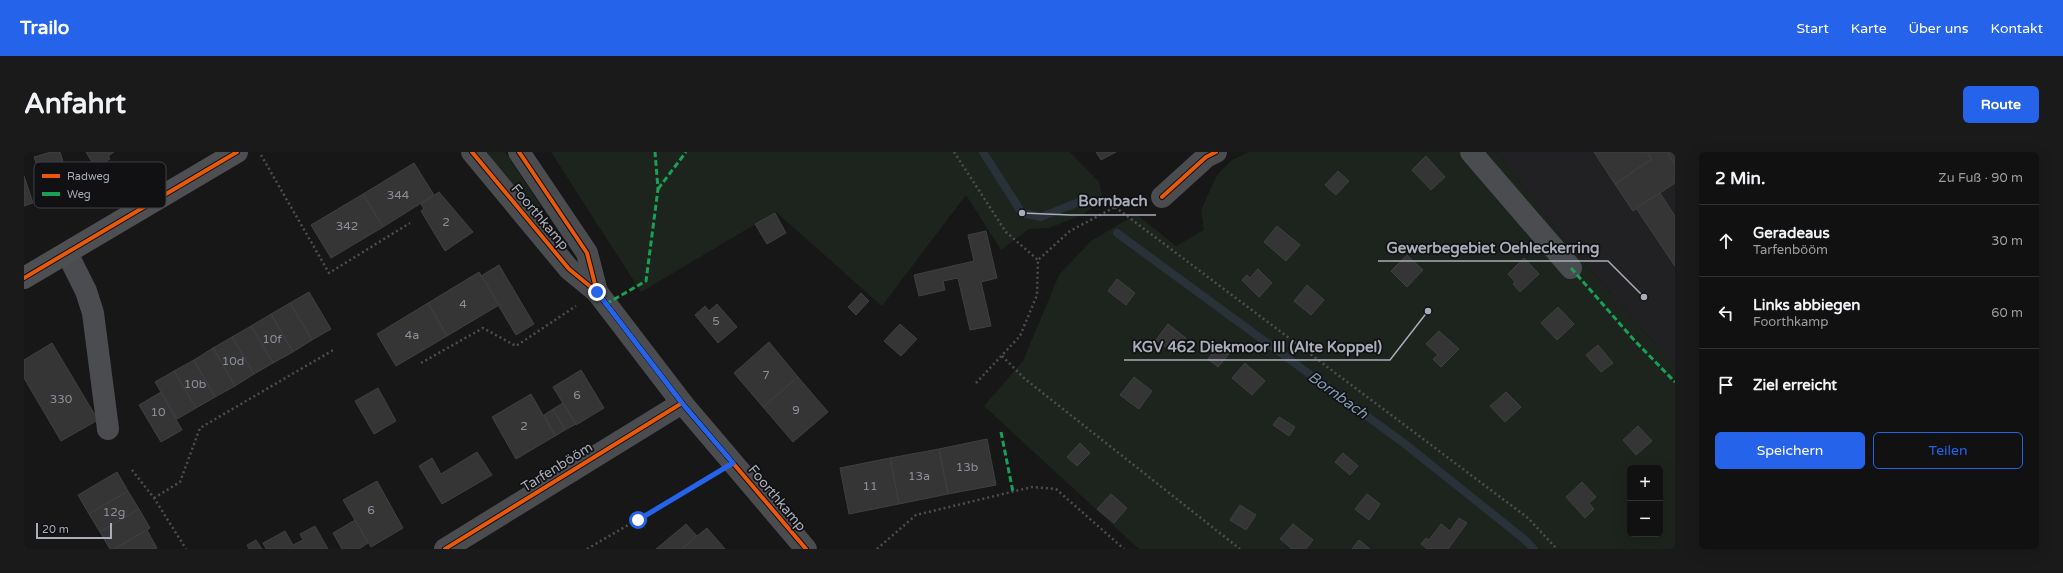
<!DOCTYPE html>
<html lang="de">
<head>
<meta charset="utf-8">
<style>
	body { margin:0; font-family:"Varela Round",sans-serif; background:#1a1a1a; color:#f1f3f6 }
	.controls { position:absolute; right:12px; bottom:12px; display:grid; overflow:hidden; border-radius:6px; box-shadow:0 4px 16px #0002 }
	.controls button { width:36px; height:36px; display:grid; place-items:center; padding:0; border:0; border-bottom:1px solid #303131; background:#111; color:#f1f3f6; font:20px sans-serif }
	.scale { position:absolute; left:12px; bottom:10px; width:76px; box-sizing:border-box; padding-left:4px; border:2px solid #a8adb8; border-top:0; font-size:11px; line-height:14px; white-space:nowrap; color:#a8adb8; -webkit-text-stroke:3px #111113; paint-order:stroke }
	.stop { position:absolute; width:12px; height:12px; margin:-9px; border:3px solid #2563eb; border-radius:50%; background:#fff }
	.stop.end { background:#2563eb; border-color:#fff; box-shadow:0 1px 4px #0008 }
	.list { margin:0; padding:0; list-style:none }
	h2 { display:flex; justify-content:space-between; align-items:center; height:52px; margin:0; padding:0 16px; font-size:17px }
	h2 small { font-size:13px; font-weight:400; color:#9c9d9f }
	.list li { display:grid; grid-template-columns:26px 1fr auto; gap:12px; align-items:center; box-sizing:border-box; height:72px; padding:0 16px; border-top:1px solid #303131 }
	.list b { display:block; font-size:15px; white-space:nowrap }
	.list p { margin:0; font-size:13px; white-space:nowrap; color:#9c9d9f }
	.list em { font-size:13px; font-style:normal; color:#9c9d9f }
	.actions { display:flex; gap:8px; padding:12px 16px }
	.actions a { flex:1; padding:9px 0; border:1px solid #2563eb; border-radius:6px; text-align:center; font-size:14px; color:#2563eb }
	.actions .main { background:#2563eb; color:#fff }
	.icon { flex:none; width:22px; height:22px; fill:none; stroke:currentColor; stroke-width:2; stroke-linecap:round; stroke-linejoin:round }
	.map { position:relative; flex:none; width:1651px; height:397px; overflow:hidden; border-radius:6px }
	header { display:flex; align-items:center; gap:24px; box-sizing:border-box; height:56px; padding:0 20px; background:#2563eb; color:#fff }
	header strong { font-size:19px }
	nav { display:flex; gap:22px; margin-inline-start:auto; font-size:14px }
	.intro { display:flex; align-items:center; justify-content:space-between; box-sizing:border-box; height:96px; padding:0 24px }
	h1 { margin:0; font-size:28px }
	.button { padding:10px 18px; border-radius:6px; background:#2563eb; color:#fff; font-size:14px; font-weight:700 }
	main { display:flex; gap:24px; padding:0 24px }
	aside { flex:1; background:#111; border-radius:6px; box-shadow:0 4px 16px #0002 }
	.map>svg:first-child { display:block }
</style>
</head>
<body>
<header>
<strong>Trailo</strong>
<nav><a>Start</a><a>Karte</a><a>Über uns</a><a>Kontakt</a></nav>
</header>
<div class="intro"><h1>Anfahrt</h1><a class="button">Route</a></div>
<main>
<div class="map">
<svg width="1651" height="397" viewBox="0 0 1651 397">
	<rect width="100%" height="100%" fill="#171717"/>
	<polygon fill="#212123" points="1472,0 1651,0 1651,215 1537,84"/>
	<g fill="#1d241e" fill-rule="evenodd">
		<polygon points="459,0 481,0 516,53 515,58 511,60"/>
		<polygon points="527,0 1046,0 1075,30 1079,48 1058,63 1025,76 1005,77 977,98 942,43 858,154 752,60 617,140"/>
		<path d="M1225,0h247l65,84 114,131v182h-536l-155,-143 39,-45 36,-86 32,-34 45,-27 40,32 28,-16 -3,-20 16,-35 15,-15zM1606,316h30v66h-30z"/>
	</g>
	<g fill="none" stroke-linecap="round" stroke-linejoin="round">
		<g stroke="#2a3239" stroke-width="8">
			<polyline points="959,0 998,61 1017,65 1060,48"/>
			<polyline points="1093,81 1381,292 1500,387 1510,397"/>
		</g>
	</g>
	<g fill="#353536" stroke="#3f4043">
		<polygon points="27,0 36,0 45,29 21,37 10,5"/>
		<polygon points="62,0 90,0 84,4 86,7 71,15"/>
		<polygon points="1072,0 1092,0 1077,8"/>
		<polygon points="1570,0 1623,0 1628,7 1591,32"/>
		<polygon points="1623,0 1643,0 1651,12 1651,31 1609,59 1591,32 1628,7"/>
		<polygon points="1643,0 1651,0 1651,12"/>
		<polygon points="1402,4 1421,25 1407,38 1388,18"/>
		<polygon points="390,11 410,43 359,75 339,42"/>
		<polygon points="1314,19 1325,29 1312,43 1301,33"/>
		<polygon points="0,24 9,51 0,54"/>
		<polygon points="415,40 449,80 421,99 397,59 400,57 397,52"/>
		<polygon points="1636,41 1651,64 1651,114 1612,56"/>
		<polygon points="339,42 359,75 307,106 287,73"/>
		<polygon points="751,61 762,81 743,92 731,72"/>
		<polygon points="1253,74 1276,93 1262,109 1240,90"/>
		<polygon points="962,79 973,126 957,130 967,174 946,178 934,126 919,129 921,138 895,144 890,123 950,109 944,83"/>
		<polygon points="1383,103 1399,118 1383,135 1367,119"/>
		<polygon points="1500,106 1515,122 1496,140 1489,132 1491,130 1484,122"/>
		<polygon points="475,113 510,172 492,183 457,124"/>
		<polygon points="1234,117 1248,131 1235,145 1218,128 1223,123 1226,126"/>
		<polygon points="455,120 475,153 423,184 404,151"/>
		<polygon points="1093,127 1111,141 1102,153 1084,139"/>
		<polygon points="1283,133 1300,148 1287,163 1270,149"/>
		<polygon points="285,140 307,177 288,188 266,151"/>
		<polygon points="837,141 845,149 832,163 824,155"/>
		<polygon points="266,151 288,188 269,200 247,162"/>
		<polygon points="404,151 423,184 372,214 353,182"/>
		<polygon points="693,152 713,175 694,191 671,163 681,154 685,159"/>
		<polygon points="1534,155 1550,172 1533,188 1517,171"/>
		<polygon points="247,162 269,200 249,211 227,174"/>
		<polygon points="876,172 893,187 877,204 860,189"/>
		<polygon points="1144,172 1162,186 1150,201 1132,188"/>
		<polygon points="227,174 249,211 230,222 208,185"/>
		<polygon points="1415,179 1435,197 1417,215 1409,207 1414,203 1402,192"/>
		<polygon points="208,185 230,222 211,234 189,196"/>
		<polygon points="745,190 774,225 739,255 710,221"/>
		<polygon points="28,191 74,268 37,289 0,226 0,208"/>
		<polygon points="1574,193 1589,211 1577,220 1562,203"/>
		<polygon points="1194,194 1205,202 1194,215 1184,207"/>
		<polygon points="189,196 211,234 191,245 170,208"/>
		<polygon points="170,208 191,245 172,256 150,219"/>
		<polygon points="1221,211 1241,229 1228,243 1208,226"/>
		<polygon points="557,218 580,256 552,273 529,235"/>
		<polygon points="150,219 172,256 153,267 131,230"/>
		<polygon points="774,225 804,260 769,290 739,255"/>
		<polygon points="1110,225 1128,239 1115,257 1096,243"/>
		<polygon points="354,236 372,269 350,282 331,249"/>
		<polygon points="137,240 158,278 137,290 115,253"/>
		<polygon points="1482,240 1497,255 1481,270 1466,254"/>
		<polygon points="507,242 531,284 492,307 468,265"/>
		<polygon points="539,251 552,272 541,278 529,257"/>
		<polygon points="529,257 541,278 531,284 520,263"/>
		<polygon points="1255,265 1271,275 1265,284 1249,273"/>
		<polygon points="1614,274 1628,289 1612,303 1599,288"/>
		<polygon points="963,287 972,333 924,342 915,297"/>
		<polygon points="1056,291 1066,301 1053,314 1043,305"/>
		<polygon points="915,297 924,342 875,352 866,306"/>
		<polygon points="453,300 468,323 418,352 395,314 408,306 417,322"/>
		<polygon points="1319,301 1334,314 1326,323 1311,310"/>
		<polygon points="866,306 875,352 825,362 816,316"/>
		<polygon points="93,320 104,339 65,362 54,343"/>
		<polygon points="353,329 379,376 347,395 319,348"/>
		<polygon points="1558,330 1572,345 1565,351 1570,357 1561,366 1542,345"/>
		<polygon points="104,339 115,357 76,380 65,362"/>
		<polygon points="1087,342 1103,356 1090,371 1073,357"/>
		<polygon points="1343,342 1356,352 1345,368 1331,357"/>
		<polygon points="1216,353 1232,363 1222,378 1206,368"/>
		<polygon points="115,357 126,376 90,397 86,397 76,380"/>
		<polygon points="1435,366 1443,371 1424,397 1403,397 1397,392 1402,386 1405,388 1417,372 1426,379"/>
		<polygon points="331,368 344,391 335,397 318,397 309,381"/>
		<polygon points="662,372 673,384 658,397 632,397"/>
		<polygon points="1269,372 1289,388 1282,397 1268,397 1256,387"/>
		<polygon points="291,374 304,397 242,397 239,391 261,379 269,393 279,388 276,382"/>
		<polygon points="683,376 701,397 658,397 673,384"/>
		<polygon points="123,378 133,396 131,397 90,397"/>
		<polygon points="232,388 238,397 225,397 223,393"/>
		<polygon points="1335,388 1346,397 1328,397"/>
	</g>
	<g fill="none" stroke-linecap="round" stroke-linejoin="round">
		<g stroke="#4d4e52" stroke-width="2.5" stroke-dasharray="2 3" stroke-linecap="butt">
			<polyline points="930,0 982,80 1014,108"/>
			<polyline points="237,3 305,121 386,71"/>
			<polyline points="1091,55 1504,366 1533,397"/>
			<polyline points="978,204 1001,227 1216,397"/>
			<polyline points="397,211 459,176 492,194 552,154"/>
			<polyline points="952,231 996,184 1013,143 1014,108 1046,79 1091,55 1115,50"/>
			<polyline points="108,318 130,346 162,397"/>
			<polyline points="130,346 156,330 176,276 311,197"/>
			<polyline points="0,395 1,397"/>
			<polyline points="563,397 688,324"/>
			<polyline points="853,397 892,363 1008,335 1032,337 1100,397"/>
		</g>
		<g stroke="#4b4c50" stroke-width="22">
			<polyline points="448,0 545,117 573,140 658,251 782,397"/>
			<polyline points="495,0 563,101 573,140"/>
			<polyline points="1447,0 1547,116"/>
			<polyline points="1138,45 1182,5 1192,0"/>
			<polyline points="43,101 62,139 69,161 84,277"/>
			<polyline points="421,397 658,251"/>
		</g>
		<polyline stroke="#4d4f52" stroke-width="22" points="0,126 213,0"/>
		<g stroke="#1a9f57" stroke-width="3" stroke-dasharray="6 3" stroke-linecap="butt">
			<polyline points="634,37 662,0"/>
			<polyline points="1547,116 1611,189 1651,230"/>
			<polyline points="582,152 622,129 634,37 631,0"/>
			<polyline points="977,280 989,340"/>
		</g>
		<defs>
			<g id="cycleway">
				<polyline points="448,0 545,117 573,140 658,251 782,397"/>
				<polyline points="495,0 563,101 573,140"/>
				<polyline points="1138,45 1182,5 1192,0"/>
				<polyline points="0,126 213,0"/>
				<polyline points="421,397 658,251"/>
			</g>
		</defs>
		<use href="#cycleway" stroke="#111113" stroke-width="6"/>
		<use href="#cycleway" stroke="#e8590c" stroke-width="4"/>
	</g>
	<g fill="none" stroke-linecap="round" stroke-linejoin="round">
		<polyline stroke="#2563eb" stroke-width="5" points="573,140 658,251 709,311 614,368"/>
	</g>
	<g text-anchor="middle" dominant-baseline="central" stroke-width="3.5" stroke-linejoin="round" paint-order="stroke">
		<g font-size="12" fill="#8b8f98">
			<text x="374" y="43">344</text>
			<text x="422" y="70">2</text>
			<text x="323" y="74">342</text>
			<text x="439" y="152">4</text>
			<text x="692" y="169">5</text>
			<text x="388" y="183">4a</text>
			<text x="248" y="187">10f</text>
			<text x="209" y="209">10d</text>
			<text x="742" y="223">7</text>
			<text x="171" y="232">10b</text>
			<text x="553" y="243">6</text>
			<text x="37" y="247">330</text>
			<text x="772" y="258">9</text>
			<text x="134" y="260">10</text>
			<text x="500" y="274">2</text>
			<text x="943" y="315">13b</text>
			<text x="895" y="324">13a</text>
			<text x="846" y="334">11</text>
			<text x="347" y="358">6</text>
			<text x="90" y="360">12g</text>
		</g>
		<g font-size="14" fill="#a8adb8" stroke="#111113">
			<text transform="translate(516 65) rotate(50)">Foorthkamp</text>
			<text transform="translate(533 315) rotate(-32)">Tarfenbööm</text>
			<text transform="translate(753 346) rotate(50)">Foorthkamp</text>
		</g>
		<g font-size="15" font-style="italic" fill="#7f9bb3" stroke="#111113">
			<text transform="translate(1314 243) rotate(36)">Bornbach</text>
		</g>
	</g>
	<rect x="10" y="10" width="132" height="46" rx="6" fill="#111113" stroke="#3e4045" stroke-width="1"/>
	<rect x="18" y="22" width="18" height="4" fill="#e8590c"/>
	<rect x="18" y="40" width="18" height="4" fill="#1a9f57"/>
	<g font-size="11" fill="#a8adb8">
		<text x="43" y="28">Radweg</text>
		<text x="43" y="46">Weg</text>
	</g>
	<path fill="none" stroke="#a8adb8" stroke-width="1.5" d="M998 61L1046 63H1132M1620 145L1584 109H1354M1404 159L1366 208H1100"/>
	<g fill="#a8adb8" stroke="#111113" stroke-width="1.5">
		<circle cx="998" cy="61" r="4"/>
		<circle cx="1620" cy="145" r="4"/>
		<circle cx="1404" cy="159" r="4"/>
	</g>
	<g font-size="15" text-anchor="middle" font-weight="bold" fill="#a8adb8" stroke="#111113" stroke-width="3.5" stroke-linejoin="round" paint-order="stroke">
		<text x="1089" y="54">Bornbach</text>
		<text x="1469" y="101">Gewerbegebiet Oehleckerring</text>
		<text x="1233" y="200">KGV 462 Diekmoor III (Alte Koppel)</text>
	</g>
</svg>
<div class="controls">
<button>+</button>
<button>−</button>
</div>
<div class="scale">20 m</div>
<div class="stop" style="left:614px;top:368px"></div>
<div class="stop end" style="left:573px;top:140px"></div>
</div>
<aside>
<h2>2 Min.<small>Zu Fuß · 90 m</small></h2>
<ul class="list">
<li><svg class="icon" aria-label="ahead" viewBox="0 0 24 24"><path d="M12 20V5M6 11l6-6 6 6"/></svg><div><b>Geradeaus</b><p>Tarfenbööm</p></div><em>30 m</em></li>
<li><svg class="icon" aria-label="left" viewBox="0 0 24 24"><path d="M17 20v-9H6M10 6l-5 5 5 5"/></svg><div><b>Links abbiegen</b><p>Foorthkamp</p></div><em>60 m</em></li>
<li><svg class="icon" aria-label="arrive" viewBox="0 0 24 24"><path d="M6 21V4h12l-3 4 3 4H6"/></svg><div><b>Ziel erreicht</b></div></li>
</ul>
<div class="actions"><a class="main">Speichern</a><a>Teilen</a></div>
</aside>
</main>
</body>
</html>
